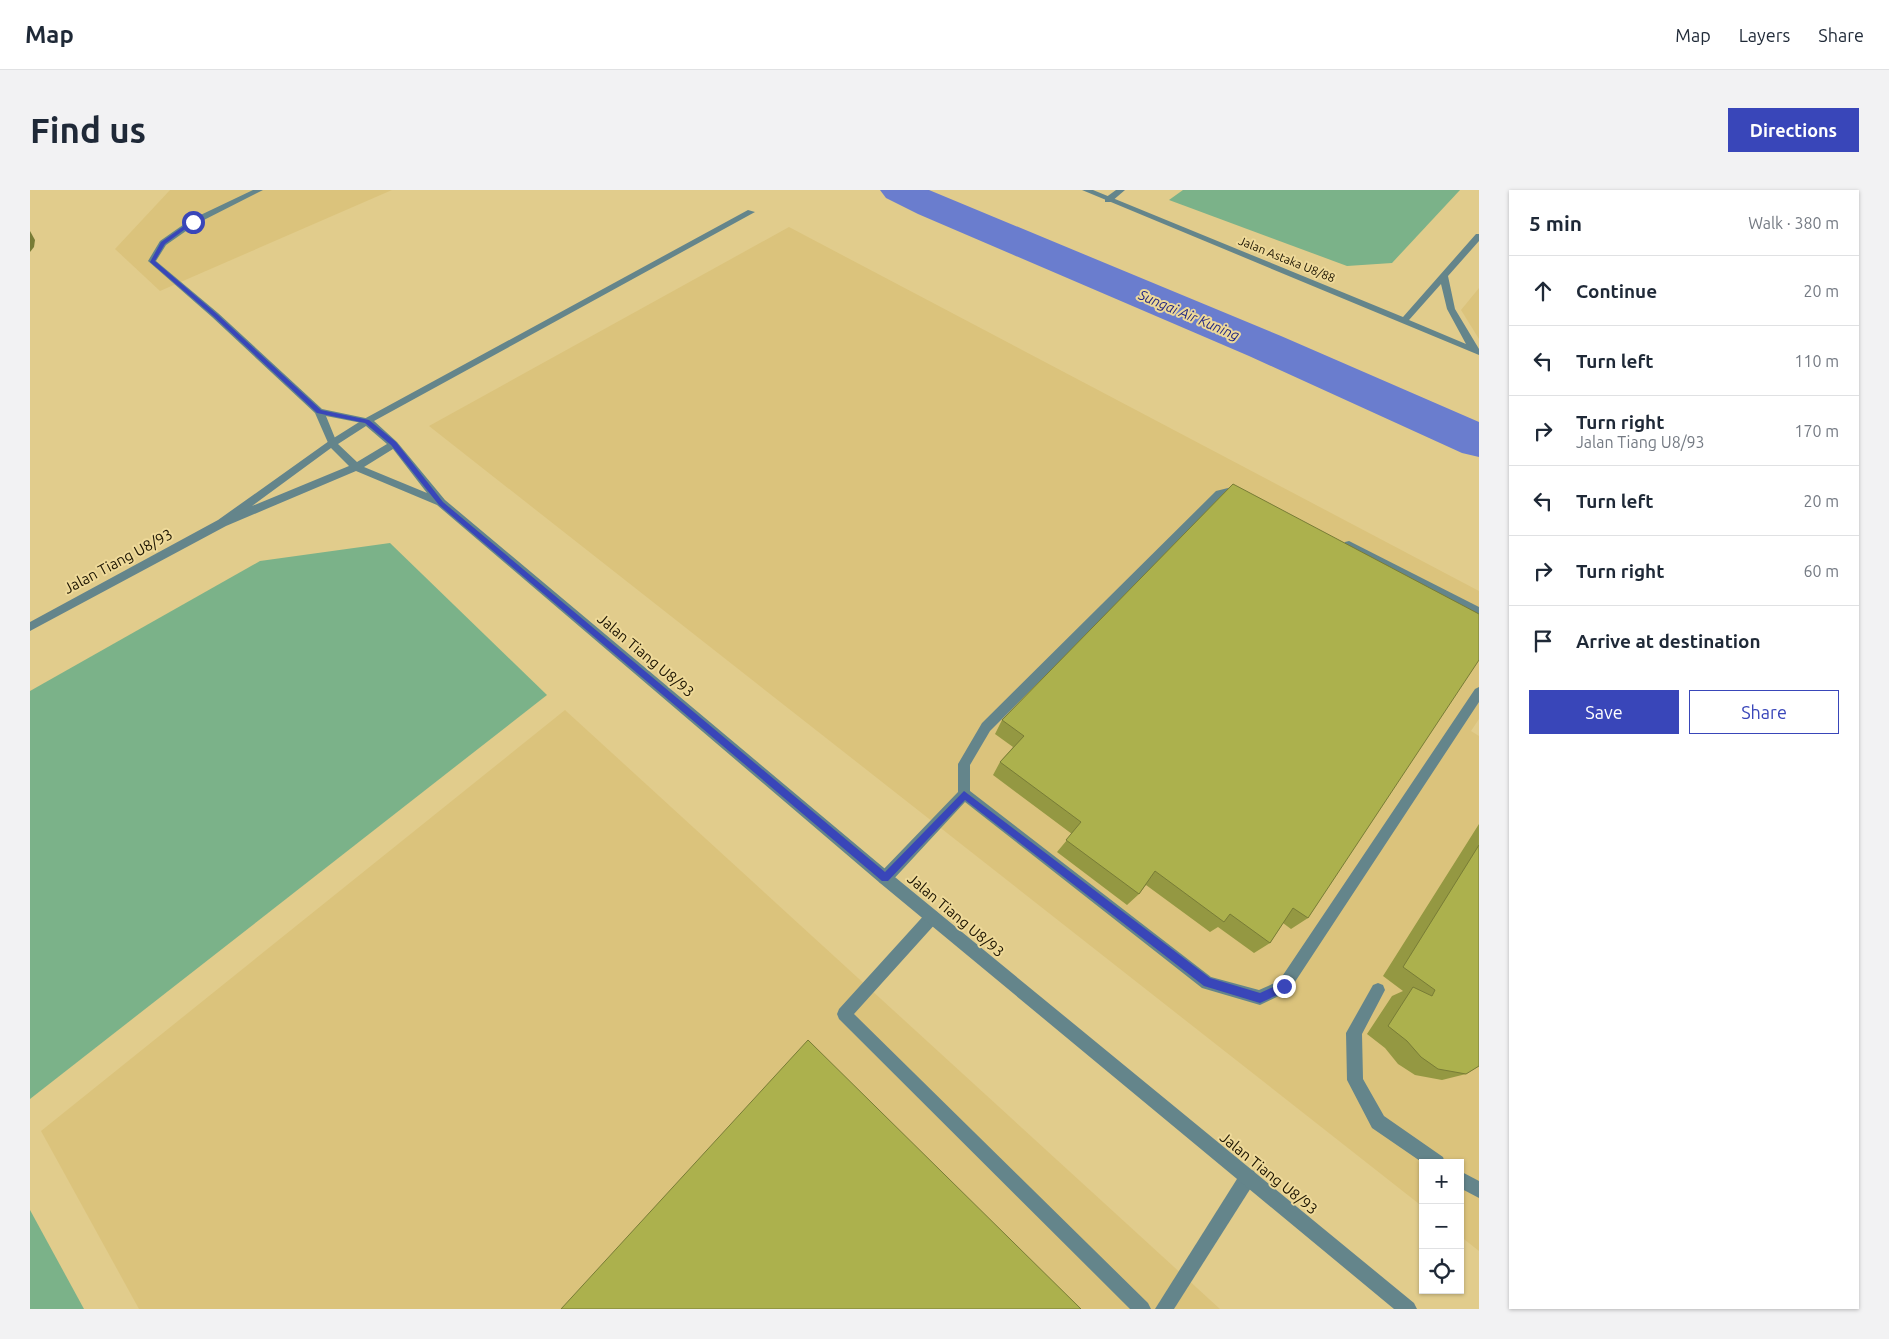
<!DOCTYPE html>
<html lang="en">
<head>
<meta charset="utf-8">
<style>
	body { margin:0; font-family:Ubuntu,sans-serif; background:#f2f2f3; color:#1f2937 }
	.controls { position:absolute; right:15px; bottom:15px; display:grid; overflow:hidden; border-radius:0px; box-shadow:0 1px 4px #0004 }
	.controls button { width:45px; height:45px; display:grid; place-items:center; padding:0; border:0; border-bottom:1px solid #e0e1e3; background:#fff; color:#1f2937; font:25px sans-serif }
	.stop { position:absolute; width:15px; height:15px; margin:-11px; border:4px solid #3946b9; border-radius:50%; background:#fff }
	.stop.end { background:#3946b9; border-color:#fff; box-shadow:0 1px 5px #0008 }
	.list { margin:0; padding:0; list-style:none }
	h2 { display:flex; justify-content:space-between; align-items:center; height:65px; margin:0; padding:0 20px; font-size:21px }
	h2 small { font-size:16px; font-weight:400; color:#747a83 }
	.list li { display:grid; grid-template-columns:32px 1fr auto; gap:15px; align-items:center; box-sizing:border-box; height:70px; padding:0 20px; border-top:1px solid #e0e1e3 }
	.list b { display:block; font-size:19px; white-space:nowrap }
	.list p { margin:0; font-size:16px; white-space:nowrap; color:#747a83 }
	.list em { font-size:16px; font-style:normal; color:#747a83 }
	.actions { display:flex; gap:10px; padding:15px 20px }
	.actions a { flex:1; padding:11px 0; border:1px solid #3946b9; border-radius:0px; text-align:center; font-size:18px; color:#3946b9 }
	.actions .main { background:#3946b9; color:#fff }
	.icon { flex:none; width:28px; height:28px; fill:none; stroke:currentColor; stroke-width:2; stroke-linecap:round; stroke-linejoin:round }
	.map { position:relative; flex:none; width:1449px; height:1119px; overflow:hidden; border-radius:0px }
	header { display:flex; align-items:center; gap:30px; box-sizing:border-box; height:70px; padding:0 25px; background:#fff; border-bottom:1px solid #e0e1e3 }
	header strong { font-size:24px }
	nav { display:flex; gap:28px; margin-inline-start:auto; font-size:18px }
	.intro { display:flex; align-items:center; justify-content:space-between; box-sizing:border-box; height:120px; padding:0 30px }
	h1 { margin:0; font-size:35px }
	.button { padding:12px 22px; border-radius:0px; background:#3946b9; color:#fff; font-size:18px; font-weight:700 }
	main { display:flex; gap:30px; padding:0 30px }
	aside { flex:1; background:#fff; border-radius:0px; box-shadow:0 1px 4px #0004 }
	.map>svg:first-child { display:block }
</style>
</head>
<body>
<header>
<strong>Map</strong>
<nav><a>Map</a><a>Layers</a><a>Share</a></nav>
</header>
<div class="intro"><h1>Find us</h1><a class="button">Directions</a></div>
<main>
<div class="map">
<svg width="1449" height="1119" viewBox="0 0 1449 1119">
	<rect width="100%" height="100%" fill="#e1cc8c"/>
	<g fill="#dbc37c">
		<polygon points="140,0 362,0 130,101 85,59"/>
		<polygon points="759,37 1449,401 1449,529 1441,541 1449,546 1449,1061 1430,1046 1430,973 1393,973 1393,1017 399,236"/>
		<polygon points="1449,98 1449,149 1431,120"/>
		<polygon points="535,520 1190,1119 109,1119 11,941"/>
	</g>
	<g fill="#7bb289">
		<polygon points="1153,0 1430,0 1362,73 1317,76 1139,10"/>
		<polygon points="360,353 517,505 0,909 0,501 230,371"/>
		<polygon points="0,1020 54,1119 0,1119"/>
	</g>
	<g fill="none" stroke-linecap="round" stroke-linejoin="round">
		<polygon fill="#6a7dce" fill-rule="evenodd" points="850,0 899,0 1251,146 1449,232 1449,267 1432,263 1219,166 888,24 856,8"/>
		<g fill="#64858b" fill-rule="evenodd">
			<polygon points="223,0 233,0 166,34 136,55 126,71 188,123 292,219 340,229 340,233 337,234 296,226 307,253 305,255 299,255 285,223 182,127 118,71 130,51 160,30"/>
			<polygon points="1086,0 1095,0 1081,12 1075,12 1075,8"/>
			<polygon points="1202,297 1213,300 1213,306 1202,305 1193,307 960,541 940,575 940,601 1181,787 1229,800 1249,791 1445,499 1449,497 1449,512 1259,801 1230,815 1172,798 935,612 860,693 855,694 850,693 848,688 850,683 928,602 928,574 952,533 1186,301"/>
			<polygon points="1319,351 1449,417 1449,426 1315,358 1314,355 1315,352"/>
			<polygon points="902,720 907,722 909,727 907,732 824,824 1118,1113 1121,1119 1100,1119 809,829 807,824 809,819 897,722"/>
			<polygon points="1348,793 1353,795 1355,800 1332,844 1333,889 1354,926 1413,967 1415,973 1393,973 1342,938 1317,890 1316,843 1343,795"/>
			<polygon points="1218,979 1224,981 1226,987 1224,993 1144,1119 1125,1119 1212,981"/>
			<polygon points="1430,981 1449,991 1449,1008 1430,998"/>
		</g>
		<g fill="#64858b" fill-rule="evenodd">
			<path d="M1052,0h11l310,127 73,-83h3v7l-31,35 7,33 24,40v6zM1411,94l6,25 19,35 -57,-24z"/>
			<path d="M718,20l7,2 -381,209 23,21 48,58 445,373 524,430 3,6h-23l-514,-426 -443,-378 -81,-34 -130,55 -196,105v-9l188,-102 111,-79 35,-22zM336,236l21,18 -30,18 -19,-18zM301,258l18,18 -97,40zM363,259l34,44 -63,-26z"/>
		</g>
	</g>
	<g fill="#949842">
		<polygon points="1203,294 1278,728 1261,739 1253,733 1240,753 1224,763 1188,737 1180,742 1116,695 1109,704 1097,715 1027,662 1042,644 963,585 970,572 983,557 965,544 972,530"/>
		<polygon points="1449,634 1449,876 1436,884 1412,890 1385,885 1368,874 1355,858 1337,844 1362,806 1373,801 1353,786"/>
	</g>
	<polygon fill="#787c36" points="0,41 5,50 4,57 0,62"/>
	<g fill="#acb14d" stroke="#787c36">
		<polygon points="1203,294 1449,424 1449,470 1278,728 1263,718 1240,753 1200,724 1194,732 1125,681 1109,704 1036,650 1051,632 970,572 994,546 972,530"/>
		<polygon points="1449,655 1449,876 1436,884 1408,879 1391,867 1377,851 1358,836 1383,797 1402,806 1405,800 1373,777"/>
		<polygon points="778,850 1051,1119 531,1119"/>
	</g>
	<polygon fill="#3946b9" points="161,31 165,32 135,54 125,71 187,124 291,220 339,230 366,252 413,312 855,682 934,601 1180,788 1230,803 1254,792 1258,793 1258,800 1230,813 1174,796 935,610 858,691 852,691 409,315 361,255 335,233 287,223 183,126 120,72 131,52"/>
	<g text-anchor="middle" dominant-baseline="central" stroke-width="4" stroke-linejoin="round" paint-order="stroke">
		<g font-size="12" fill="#1c1400" stroke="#eed999">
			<text transform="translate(1257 69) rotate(22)">Jalan Astaka U8/88</text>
		</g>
		<g font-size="14" font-style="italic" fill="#1f2482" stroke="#eed999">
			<text transform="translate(1159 125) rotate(23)">Sungai Air Kuning</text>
		</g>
		<g font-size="15" fill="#1c1400" stroke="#eed999">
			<text transform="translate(88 371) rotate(-28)">Jalan Tiang U8/93</text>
			<text transform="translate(616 465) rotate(40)">Jalan Tiang U8/93</text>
			<text transform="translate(926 725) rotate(40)">Jalan Tiang U8/93</text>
			<text transform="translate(1239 983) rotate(39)">Jalan Tiang U8/93</text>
		</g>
	</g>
</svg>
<div class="controls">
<button>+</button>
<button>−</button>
<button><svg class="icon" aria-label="locate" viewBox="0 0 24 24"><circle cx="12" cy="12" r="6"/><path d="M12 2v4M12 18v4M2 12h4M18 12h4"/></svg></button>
</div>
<div class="stop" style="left:163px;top:32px"></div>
<div class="stop end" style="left:1254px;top:796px"></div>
</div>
<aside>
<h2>5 min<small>Walk · 380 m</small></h2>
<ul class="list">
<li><svg class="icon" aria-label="ahead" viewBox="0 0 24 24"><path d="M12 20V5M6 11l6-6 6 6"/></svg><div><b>Continue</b></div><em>20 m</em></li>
<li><svg class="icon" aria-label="left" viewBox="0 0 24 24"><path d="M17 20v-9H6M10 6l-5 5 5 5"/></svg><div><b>Turn left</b></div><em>110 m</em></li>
<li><svg class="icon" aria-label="right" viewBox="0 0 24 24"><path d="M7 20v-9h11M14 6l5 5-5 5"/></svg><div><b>Turn right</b><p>Jalan Tiang U8/93</p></div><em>170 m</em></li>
<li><svg class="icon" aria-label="left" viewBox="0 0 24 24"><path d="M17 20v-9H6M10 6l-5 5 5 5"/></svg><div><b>Turn left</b></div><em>20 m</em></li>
<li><svg class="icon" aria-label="right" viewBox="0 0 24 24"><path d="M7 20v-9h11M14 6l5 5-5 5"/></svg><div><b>Turn right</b></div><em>60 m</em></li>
<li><svg class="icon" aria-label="arrive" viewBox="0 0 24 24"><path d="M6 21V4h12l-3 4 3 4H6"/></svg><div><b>Arrive at destination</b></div></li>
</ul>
<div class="actions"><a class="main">Save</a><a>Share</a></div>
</aside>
</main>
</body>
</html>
